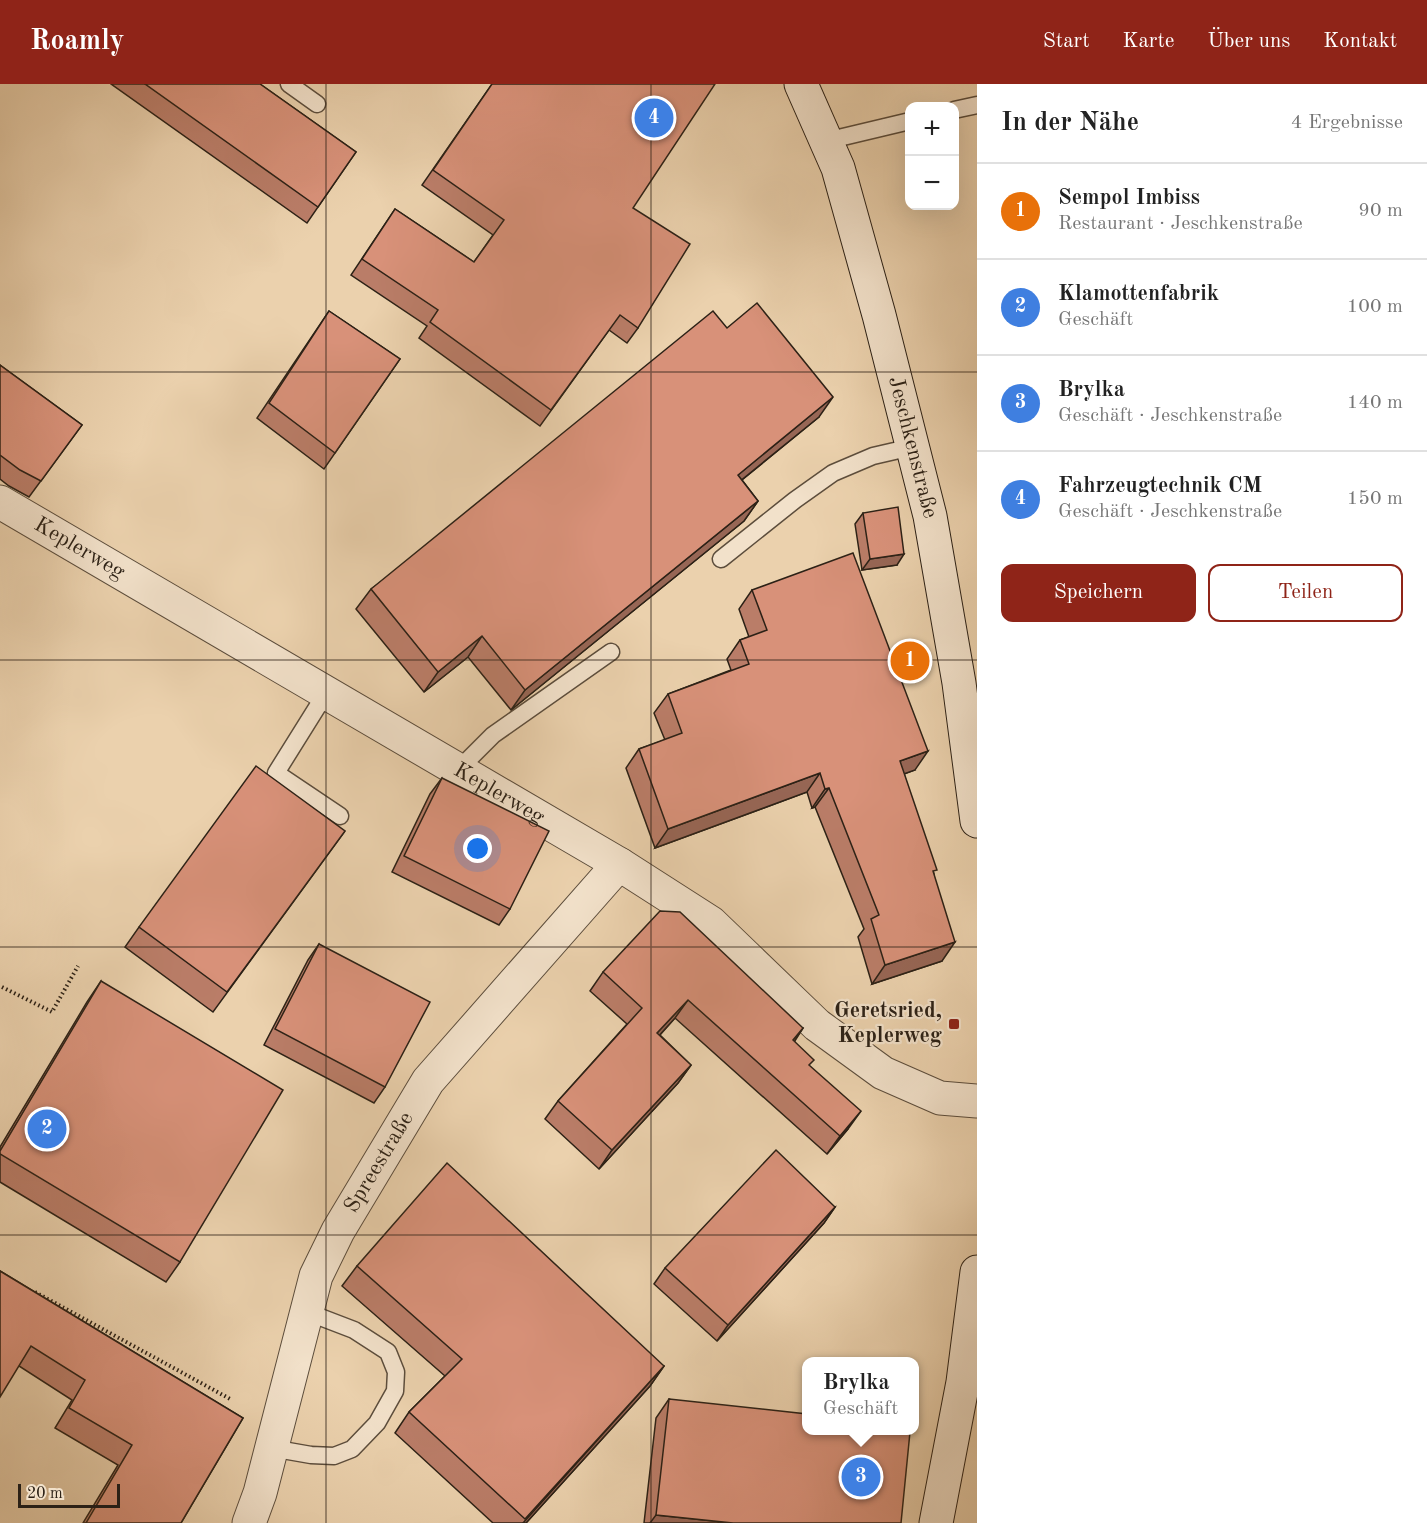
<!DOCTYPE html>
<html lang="de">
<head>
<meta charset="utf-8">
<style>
	body { margin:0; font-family:"Old Standard TT",serif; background:#f6f6f6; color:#222 }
	.controls { position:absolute; right:18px; top:18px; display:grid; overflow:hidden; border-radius:12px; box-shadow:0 6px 24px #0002 }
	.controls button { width:54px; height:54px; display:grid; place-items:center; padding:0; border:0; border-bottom:2px solid #e0e0e0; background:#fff; color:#222; font:30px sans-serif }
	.scale { position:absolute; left:18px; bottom:15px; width:102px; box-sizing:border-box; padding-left:6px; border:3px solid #2c2116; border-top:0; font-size:16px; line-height:21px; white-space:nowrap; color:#2c2116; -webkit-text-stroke:4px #f2e1ca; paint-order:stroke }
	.you { position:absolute; left:478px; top:765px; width:21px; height:21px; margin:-15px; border:4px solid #fff; border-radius:50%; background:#1a73e8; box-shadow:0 0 0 9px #1a73e833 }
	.badge { display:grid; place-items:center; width:39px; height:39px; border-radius:50%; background:#8f2418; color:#fff; font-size:20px; font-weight:700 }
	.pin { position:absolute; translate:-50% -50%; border:3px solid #fff; box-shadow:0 2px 6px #0006 }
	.popup { position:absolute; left:802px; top:1273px; width:117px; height:78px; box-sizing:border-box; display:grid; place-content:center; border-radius:12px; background:#fff; filter:drop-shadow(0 2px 4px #0005); font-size:20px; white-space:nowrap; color:#767676 }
	.popup b { font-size:22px; color:#222 }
	.popup::after { content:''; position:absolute; left:50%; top:100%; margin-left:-12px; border:12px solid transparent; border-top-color:#fff }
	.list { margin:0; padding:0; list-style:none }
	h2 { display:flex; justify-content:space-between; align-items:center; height:78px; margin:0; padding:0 24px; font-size:26px }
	h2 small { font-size:20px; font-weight:400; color:#767676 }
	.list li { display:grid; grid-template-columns:39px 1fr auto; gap:18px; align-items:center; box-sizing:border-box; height:96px; padding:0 24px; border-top:2px solid #e0e0e0 }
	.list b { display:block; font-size:22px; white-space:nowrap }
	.list p { margin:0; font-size:20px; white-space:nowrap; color:#767676 }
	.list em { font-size:20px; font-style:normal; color:#767676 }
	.actions { display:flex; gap:12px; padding:18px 24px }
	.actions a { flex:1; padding:14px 0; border:2px solid #8f2418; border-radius:12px; text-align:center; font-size:21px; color:#8f2418 }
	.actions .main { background:#8f2418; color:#fff }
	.map { position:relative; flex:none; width:977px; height:1439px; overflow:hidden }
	header { display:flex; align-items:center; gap:36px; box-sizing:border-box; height:84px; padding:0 30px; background:#8f2418; color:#fff }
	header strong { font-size:28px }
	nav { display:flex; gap:33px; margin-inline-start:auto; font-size:21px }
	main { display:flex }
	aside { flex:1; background:#fff }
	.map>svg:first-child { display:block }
</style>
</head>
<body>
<header>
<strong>Roamly</strong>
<nav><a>Start</a><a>Karte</a><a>Über uns</a><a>Kontakt</a></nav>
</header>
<main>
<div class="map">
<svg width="977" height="1439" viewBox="0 0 977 1439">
	<rect width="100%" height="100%" fill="#ebd1ad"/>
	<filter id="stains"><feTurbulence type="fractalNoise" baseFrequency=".00333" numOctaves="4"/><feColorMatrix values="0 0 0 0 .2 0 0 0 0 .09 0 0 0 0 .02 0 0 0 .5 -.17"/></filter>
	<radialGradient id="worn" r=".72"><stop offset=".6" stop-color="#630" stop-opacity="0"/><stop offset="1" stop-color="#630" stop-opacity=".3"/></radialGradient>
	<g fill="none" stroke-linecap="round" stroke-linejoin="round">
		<defs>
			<g id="lane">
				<polyline points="289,0 317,20"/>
				<polyline points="954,26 977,21"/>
				<polyline points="826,57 910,37"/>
				<polyline points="721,475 795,416 833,389 873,372 912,363"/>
				<polyline points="326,609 276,689 340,732"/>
				<polyline points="458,686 493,651 611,568"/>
				<polyline points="271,1364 311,1371 334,1372 352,1365 377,1339 395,1307 396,1288 388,1268 354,1246 307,1228"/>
			</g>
			<g id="street">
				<path id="s1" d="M0,418l619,362 92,59 106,102 66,48 57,25 37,3"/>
				<path id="s2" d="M249,1439l11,-30 56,-217 22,-45 90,-150 191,-217"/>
			</g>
			<g id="secondary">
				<path id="s3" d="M801,0l37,84 41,147 51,201 29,167 18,138"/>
				<polyline points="936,1439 963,1298 977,1188"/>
			</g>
		</defs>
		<use href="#lane" stroke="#5c4d3c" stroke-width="19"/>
		<use href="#street" stroke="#5c4d3c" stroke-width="35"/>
		<use href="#secondary" stroke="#2c2116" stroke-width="35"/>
		<g stroke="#2c2116" stroke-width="4" stroke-dasharray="1.5 3" stroke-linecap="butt">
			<polyline points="2,903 52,928 78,882"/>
			<polyline points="35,1208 232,1316"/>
		</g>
		<use href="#lane" stroke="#f2e1ca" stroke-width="16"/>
		<use href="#street" stroke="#f2e1ca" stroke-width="33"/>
		<use href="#secondary" stroke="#f2e1ca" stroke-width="33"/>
	</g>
	<g fill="#ba7d68" stroke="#2c2116" stroke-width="1.5">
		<polygon points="111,0 260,0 356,68 307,139"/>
		<polygon points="492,0 633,124 638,244 627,259 609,246 540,342 419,254 427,242 351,191 395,125 474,178 493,151 422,101"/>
		<polygon points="329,227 400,275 324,385 257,334"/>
		<polygon points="727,244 819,333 742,396 758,417 744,437 511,626 468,573 424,608 356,525 371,505"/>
		<polygon points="0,281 82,341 29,413 9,402 0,395"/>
		<polygon points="863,429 897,481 862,486 855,440"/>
		<polygon points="752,506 915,686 904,690 934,790 942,877 872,900 858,853 864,845 815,723 812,724 807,708 655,764 626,684 639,665 665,656 654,629 668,610 731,586 727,575 740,556 749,553 739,525"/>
		<polygon points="442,694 510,825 499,841 392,788 430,710"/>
		<polygon points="345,747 213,928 125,863 139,843"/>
		<polygon points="319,860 385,1003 374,1019 264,961 308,876"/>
		<polygon points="603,888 803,944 794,957 848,1045 827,1070 675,934 660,951 691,981 678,999 599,1085 545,1035 558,1017 627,940 590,907"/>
		<polygon points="101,897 180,1178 166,1198 0,1098 0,1063 87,918"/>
		<polygon points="835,1123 824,1139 717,1257 654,1200 665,1184"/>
		<polygon points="357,1182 664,1282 650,1302 526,1439 493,1439 395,1349 409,1328 445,1292 342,1202"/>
		<polygon points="0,1187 243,1334 181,1439 83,1439 118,1381 55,1344 72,1316 19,1282"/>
		<polygon points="669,1315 901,1439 644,1439 656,1334"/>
	</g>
	<g fill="#976655" stroke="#2c2116" stroke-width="1.5">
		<polygon points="833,313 819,333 723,411 738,391"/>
		<polygon points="758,417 744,437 511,626 525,606"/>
		<polygon points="904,470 897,481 862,486 870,475"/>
		<polygon points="482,552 468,573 424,608 438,588"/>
		<polygon points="928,667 915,686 887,696 900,677"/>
		<polygon points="820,689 807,708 655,764 668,745"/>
		<polygon points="829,704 815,723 812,724 825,705"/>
		<polygon points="955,858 942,877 872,900 885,881"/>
		<polygon points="688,916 675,934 645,967 657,949"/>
		<polygon points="803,944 791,963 793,956"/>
		<polygon points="691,981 678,999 599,1085 612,1066"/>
		<polygon points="861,1027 848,1045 827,1070 840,1052"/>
		<polygon points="835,1123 824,1139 717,1257 728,1241"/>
		<polygon points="664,1282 650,1302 526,1439 523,1439"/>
		<polygon points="656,1431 733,1439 650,1439"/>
	</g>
	<g fill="#d89179" stroke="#2c2116" stroke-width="1.5">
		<polygon points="145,0 260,0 356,68 318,123"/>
		<polygon points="492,0 715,0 633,124 690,160 638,244 620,231 551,326 430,238 438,226 362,175 395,125 474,178 504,136 433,86"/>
		<polygon points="757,219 833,313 738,391 758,417 525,606 482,552 438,588 371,505 713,227 727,244"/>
		<polygon points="329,227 400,275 335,369 269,319"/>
		<polygon points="0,281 82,341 41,397 20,386 0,371"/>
		<polygon points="898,423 904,470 870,475 863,429"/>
		<polygon points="853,469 928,667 900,677 937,786 933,787 955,858 885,881 871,835 879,831 829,704 825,705 820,689 668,745 639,665 682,649 668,610 749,580 740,556 767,546 752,506"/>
		<polygon points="256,682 345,747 227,908 139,843"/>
		<polygon points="442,694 549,747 510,825 404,772"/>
		<polygon points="660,827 680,828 803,944 793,956 814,976 809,981 861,1027 840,1052 688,916 657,949 691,981 612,1066 558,1017 642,924 603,888"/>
		<polygon points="319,860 430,918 385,1003 275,945"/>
		<polygon points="101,897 283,1006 180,1178 0,1070 0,1067"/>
		<polygon points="776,1066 835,1123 728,1241 665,1184"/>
		<polygon points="447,1079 664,1282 525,1435 409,1328 462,1275 357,1182"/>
		<polygon points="0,1187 243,1334 181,1439 86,1439 132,1361 69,1324 85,1296 31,1262 0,1313"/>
		<polygon points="669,1315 807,1330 807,1347 893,1347 910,1348 901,1439 733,1439 656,1431"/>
	</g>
	<path fill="none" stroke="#2c2116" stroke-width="1.5" stroke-opacity="0.55" d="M326,0v1439M651,0v1439M0,288h977M0,576h977M0,863h977M0,1151h977"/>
	<rect fill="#8f2418" stroke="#f2e1ca" stroke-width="2" x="948" y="934" width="12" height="12" rx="3"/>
	<g text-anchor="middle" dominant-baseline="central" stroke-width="4.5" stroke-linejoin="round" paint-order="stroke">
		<g font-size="22" fill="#2c2116" stroke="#f2e1ca">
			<text stroke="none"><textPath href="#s3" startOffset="381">Jeschkenstraße</textPath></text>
			<text stroke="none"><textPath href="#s1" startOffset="92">Keplerweg</textPath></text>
			<text stroke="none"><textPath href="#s1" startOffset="578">Keplerweg</textPath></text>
			<text stroke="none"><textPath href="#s2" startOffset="386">Spreestraße</textPath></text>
		</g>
		<g font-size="22" font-weight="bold" fill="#2c2116" stroke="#f2e1ca" text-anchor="end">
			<text x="942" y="927">Geretsried,<tspan x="942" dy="25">Keplerweg</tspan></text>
		</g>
	</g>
	<rect width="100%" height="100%" filter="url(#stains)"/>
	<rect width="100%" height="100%" fill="url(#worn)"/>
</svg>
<div class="controls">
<button>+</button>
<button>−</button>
</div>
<div class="scale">20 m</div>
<div class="you"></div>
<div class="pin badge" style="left:910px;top:577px;background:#e8710a">1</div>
<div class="pin badge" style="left:47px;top:1045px;background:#3f7fe0">2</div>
<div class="pin badge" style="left:861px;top:1393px;background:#3f7fe0">3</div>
<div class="popup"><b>Brylka</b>Geschäft</div>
<div class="pin badge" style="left:654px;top:34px;background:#3f7fe0">4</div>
</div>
<aside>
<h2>In der Nähe<small>4 Ergebnisse</small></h2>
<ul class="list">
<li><span class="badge" style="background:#e8710a">1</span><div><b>Sempol Imbiss</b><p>Restaurant · Jeschkenstraße</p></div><em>90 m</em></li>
<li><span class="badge" style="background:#3f7fe0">2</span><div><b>Klamottenfabrik</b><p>Geschäft</p></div><em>100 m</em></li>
<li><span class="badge" style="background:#3f7fe0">3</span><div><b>Brylka</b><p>Geschäft · Jeschkenstraße</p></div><em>140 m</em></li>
<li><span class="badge" style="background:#3f7fe0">4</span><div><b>Fahrzeugtechnik CM</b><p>Geschäft · Jeschkenstraße</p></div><em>150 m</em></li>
</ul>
<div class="actions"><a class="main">Speichern</a><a>Teilen</a></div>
</aside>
</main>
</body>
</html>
